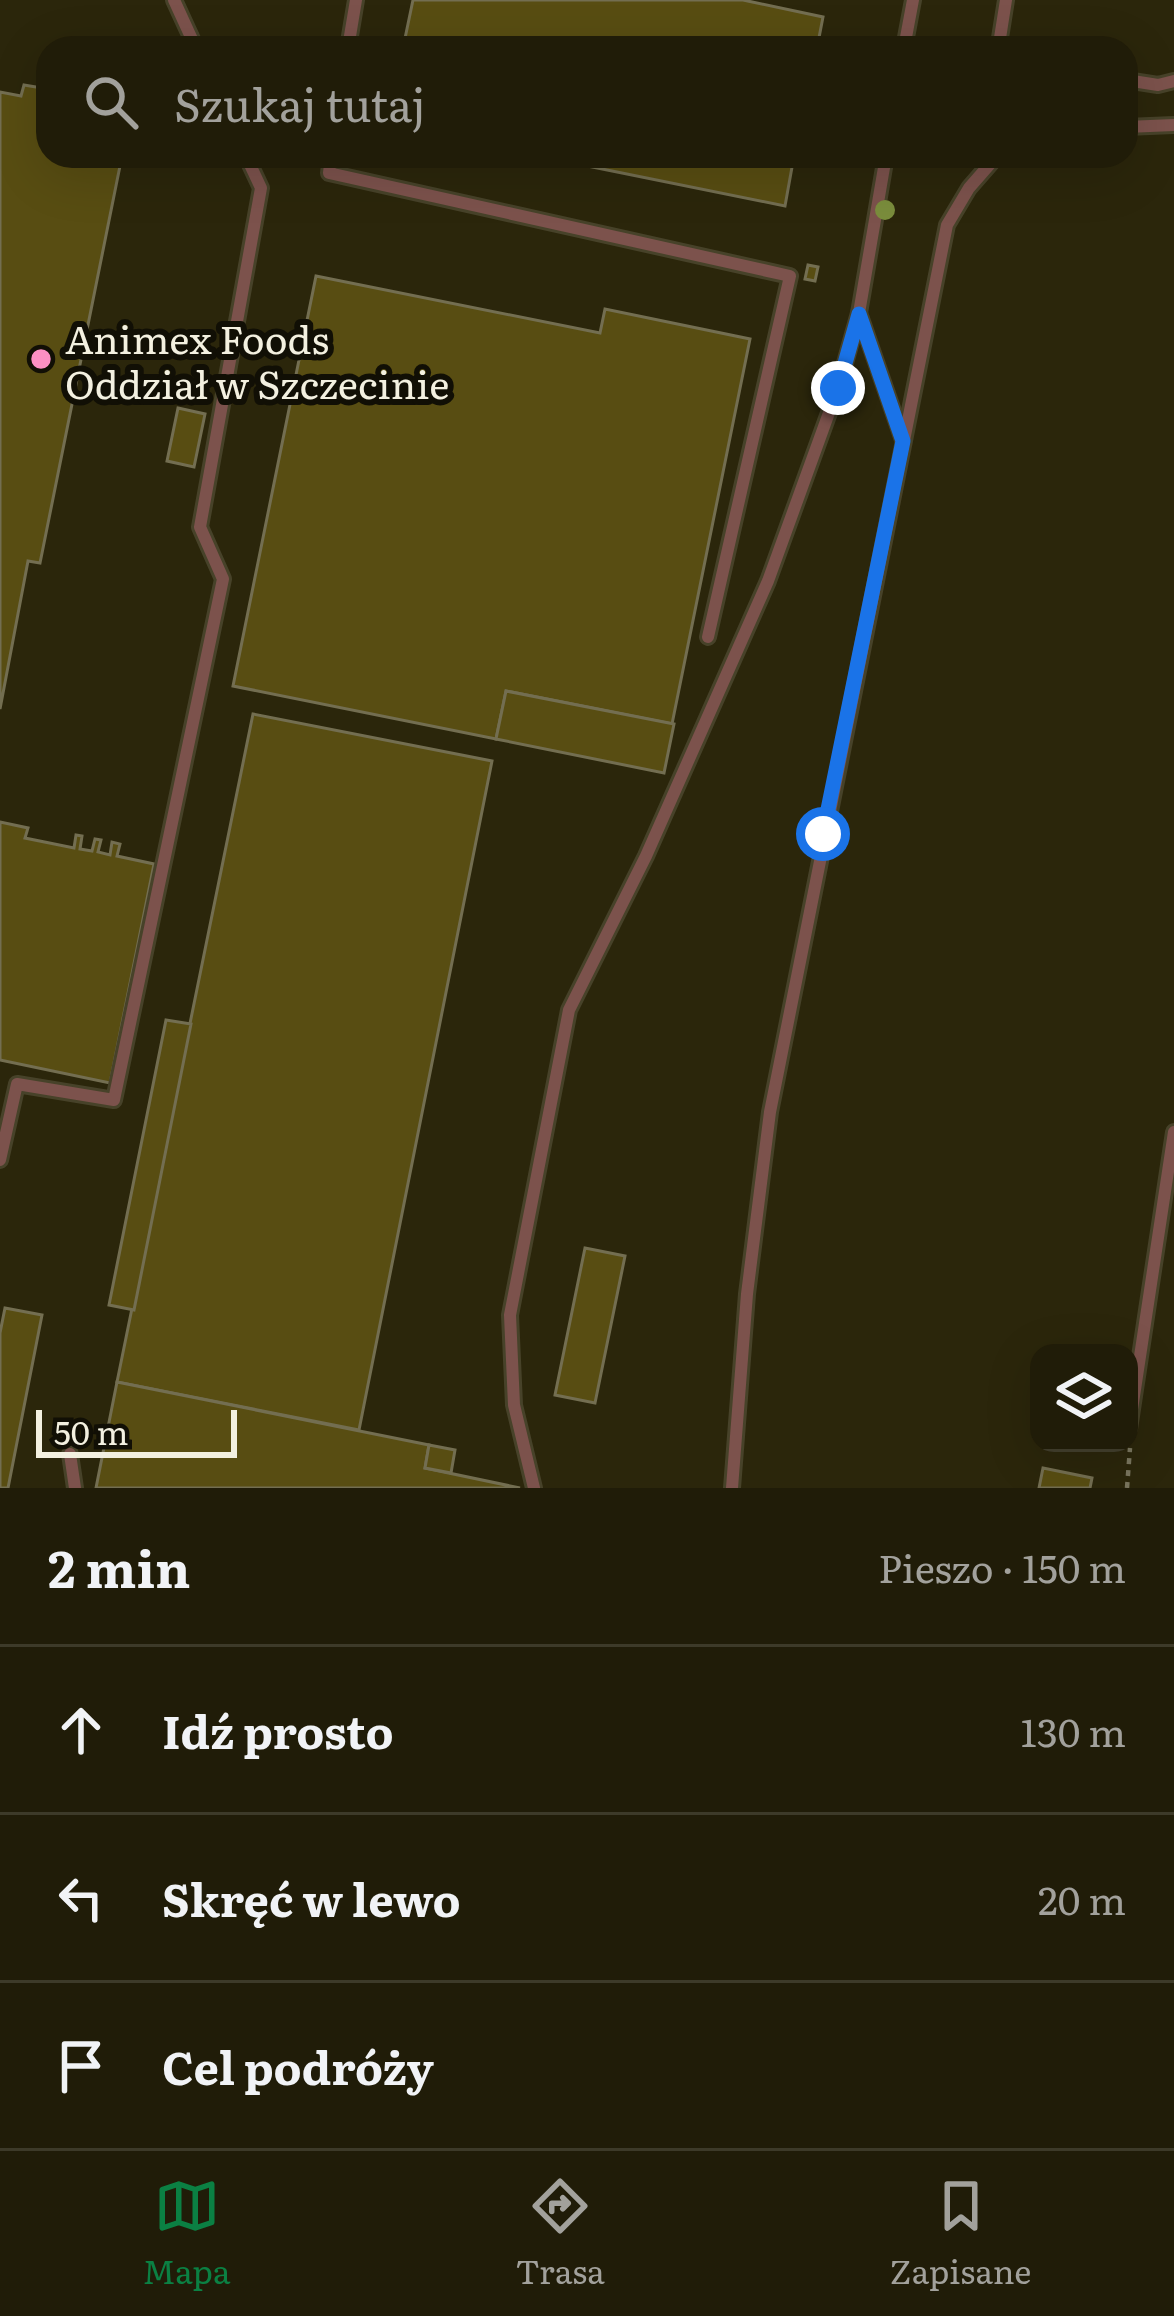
<!DOCTYPE html>
<html lang="pl">
<head>
<meta charset="utf-8">
<style>
	body { margin:0; font-family:Literata,serif; background:#282512; color:#f1f3f6 }
	.controls { position:absolute; right:36px; bottom:36px; display:grid; overflow:hidden; border-radius:24px; box-shadow:0 12px 48px #0002 }
	.controls button { width:108px; height:108px; display:grid; place-items:center; padding:0; border:0; border-bottom:3px solid #3d3a29; background:#201c08; color:#f1f3f6; font:60px sans-serif }
	.scale { position:absolute; left:36px; bottom:30px; width:201px; box-sizing:border-box; padding-left:12px; border:6px solid #f3f0e0; border-top:0; font-size:33px; line-height:42px; white-space:nowrap; color:#f3f0e0; -webkit-text-stroke:9px #110f05; paint-order:stroke }
	.stop { position:absolute; width:36px; height:36px; margin:-27px; border:9px solid #1a73e8; border-radius:50%; background:#fff }
	.stop.end { background:#1a73e8; border-color:#fff; box-shadow:0 3px 12px #0008 }
	.list { margin:0; padding:0; list-style:none }
	h2 { display:flex; justify-content:space-between; align-items:center; height:156px; margin:0; padding:0 48px; font-size:51px }
	h2 small { font-size:39px; font-weight:400; color:#a2a19c }
	.list li { display:grid; grid-template-columns:78px 1fr auto; gap:36px; align-items:center; box-sizing:border-box; height:168px; padding:0 48px; border-top:3px solid #3d3a29 }
	.list b { display:block; font-size:45px; white-space:nowrap }
	.list em { font-size:39px; font-style:normal; color:#a2a19c }
	.icon { flex:none; width:66px; height:66px; fill:none; stroke:currentColor; stroke-width:2; stroke-linecap:round; stroke-linejoin:round }
	.map { position:relative; flex:none; width:1174px; height:1488px; overflow:hidden }
	.search { position:absolute; background:#201c08; box-shadow:0 12px 48px #0002; left:36px; right:36px; top:36px; height:132px; display:flex; align-items:center; gap:30px; box-sizing:border-box; padding:0 42px; border-radius:36px; color:#a2a19c; font-size:45px }
	.sheet { height:660px; background:#201c08 }
	nav { display:flex; justify-content:space-around; align-items:center; box-sizing:border-box; height:168px; border-top:3px solid #3d3a29; background:#201c08; font-size:33px; color:#a2a19c }
	nav a { display:grid; justify-items:center; gap:6px }
	nav .on { color:#0b8043 }
	.map>svg:first-child { display:block }
</style>
</head>
<body>
<div class="map">
<svg width="1174" height="1488" viewBox="0 0 1174 1488">
	<rect width="100%" height="100%" fill="#2b260b"/>
	<g fill="#584d12" stroke="#736e51" stroke-width="3">
		<polygon points="413,0 743,0 823,17 817,48 403,48"/>
		<polygon points="24,85 48,89 48,156 122,156 40,563 28,561 0,709 0,92 21,96"/>
		<polygon points="538,156 794,156 785,206"/>
		<polygon points="808,265 818,267 815,281 805,279"/>
		<polygon points="316,276 600,333 605,309 750,339 672,724 506,691 496,739 233,686"/>
		<polygon points="178,408 205,414 194,467 167,461"/>
		<polygon points="506,691 674,724 664,773 496,739"/>
		<polygon points="253,714 492,761 359,1430 117,1382"/>
		<polygon points="0,822 28,828 25,838 74,848 76,835 82,836 80,849 92,851 95,839 101,840 98,852 110,855 112,842 120,844 117,856 154,864 110,1083 0,1060"/>
		<polygon points="166,1020 191,1024 134,1310 109,1305"/>
		<polygon points="585,1248 625,1256 595,1403 555,1395"/>
		<polygon points="5,1308 42,1315 8,1488 0,1488 0,1333"/>
		<polygon points="117,1382 429,1445 425,1468 520,1488 96,1488"/>
		<polygon points="429,1445 455,1450 451,1473 425,1468"/>
		<polygon points="1043,1468 1092,1478 1090,1488 1039,1488"/>
	</g>
	<g fill="none" stroke-linecap="round" stroke-linejoin="round">
		<defs>
			<g id="lane">
				<polyline points="174,0 196,48"/>
				<polyline points="348,48 356,0"/>
				<polyline points="904,48 913,0"/>
				<polyline points="1004,48 1000,38 1006,0"/>
				<polyline points="1126,80 1158,85 1174,81"/>
				<polyline points="1126,127 1174,125"/>
				<polyline points="331,156 329,173 790,276 708,637"/>
				<polyline points="859,313 903,440"/>
				<polyline points="0,1160 17,1084 114,1100 223,579 200,527 261,188 246,156"/>
				<polyline points="1129,1429 1174,1132"/>
				<polyline points="70,1454 75,1488"/>
				<polyline points="534,1488 514,1405 510,1315 569,1010 646,856 768,581 838,388 859,313 886,156"/>
				<polyline points="732,1488 747,1294 770,1112 947,225 969,188 997,156"/>
			</g>
		</defs>
		<use href="#lane" stroke="#474229" stroke-width="18"/>
		<polyline stroke="#78745d" stroke-width="4.5" stroke-dasharray="6 6" stroke-linecap="butt" points="1127,1488 1130,1448"/>
		<use href="#lane" stroke="#7c524c" stroke-width="12"/>
	</g>
	<circle fill="#7a8d3c" cx="885" cy="210" r="10"/>
	<g fill="none" stroke-linecap="round" stroke-linejoin="round">
		<polyline stroke="#1a73e8" stroke-width="15" points="823,834 903,441 859,314 838,388"/>
	</g>
	<circle fill="#fc8fc3" stroke="#110f05" stroke-width="4.5" cx="41" cy="359" r="12"/>
	<g text-anchor="middle" dominant-baseline="central" stroke-width="12" stroke-linejoin="round" paint-order="stroke">
		<g font-size="39" fill="#f3f0e0" stroke="#110f05" text-anchor="start">
			<text x="65" y="337">Animex Foods<tspan x="65" dy="45">Oddział w Szczecinie</tspan></text>
		</g>
	</g>
</svg>
<div class="controls">
<button><svg class="icon" aria-label="layers" viewBox="0 0 24 24"><path d="M12 4l9 5-9 5-9-5zM3 14l9 5 9-5"/></svg></button>
</div>
<div class="scale">50 m</div>
<div class="stop" style="left:823px;top:834px"></div>
<div class="stop end" style="left:838px;top:388px"></div>
<div class="search"><svg class="icon" aria-label="search" viewBox="0 0 24 24"><circle cx="10" cy="10" r="6"/><path d="M15 15l6 6"/></svg>Szukaj tutaj</div>
</div>
<section class="sheet">
<h2>2 min<small>Pieszo · 150 m</small></h2>
<ul class="list">
<li><svg class="icon" aria-label="ahead" viewBox="0 0 24 24"><path d="M12 20V5M6 11l6-6 6 6"/></svg><div><b>Idź prosto</b></div><em>130 m</em></li>
<li><svg class="icon" aria-label="left" viewBox="0 0 24 24"><path d="M17 20v-9H6M10 6l-5 5 5 5"/></svg><div><b>Skręć w lewo</b></div><em>20 m</em></li>
<li><svg class="icon" aria-label="arrive" viewBox="0 0 24 24"><path d="M6 21V4h12l-3 4 3 4H6"/></svg><div><b>Cel podróży</b></div></li>
</ul>
</section>
<nav>
<a class="on"><svg class="icon" aria-label="map" viewBox="0 0 24 24"><path d="M3 6l6-2 6 2 6-2v14l-6 2-6-2-6 2zM9 4v14M15 6v14"/></svg>Mapa</a>
<a><svg class="icon" aria-label="directions" viewBox="0 0 24 24"><path d="M12 3l9 9-9 9-9-9zM9 14v-3h6M13 9l2 2-2 2"/></svg>Trasa</a>
<a><svg class="icon" aria-label="saved" viewBox="0 0 24 24"><path d="M7 4h10v16l-5-4-5 4z"/></svg>Zapisane</a>
</nav>
</body>
</html>
